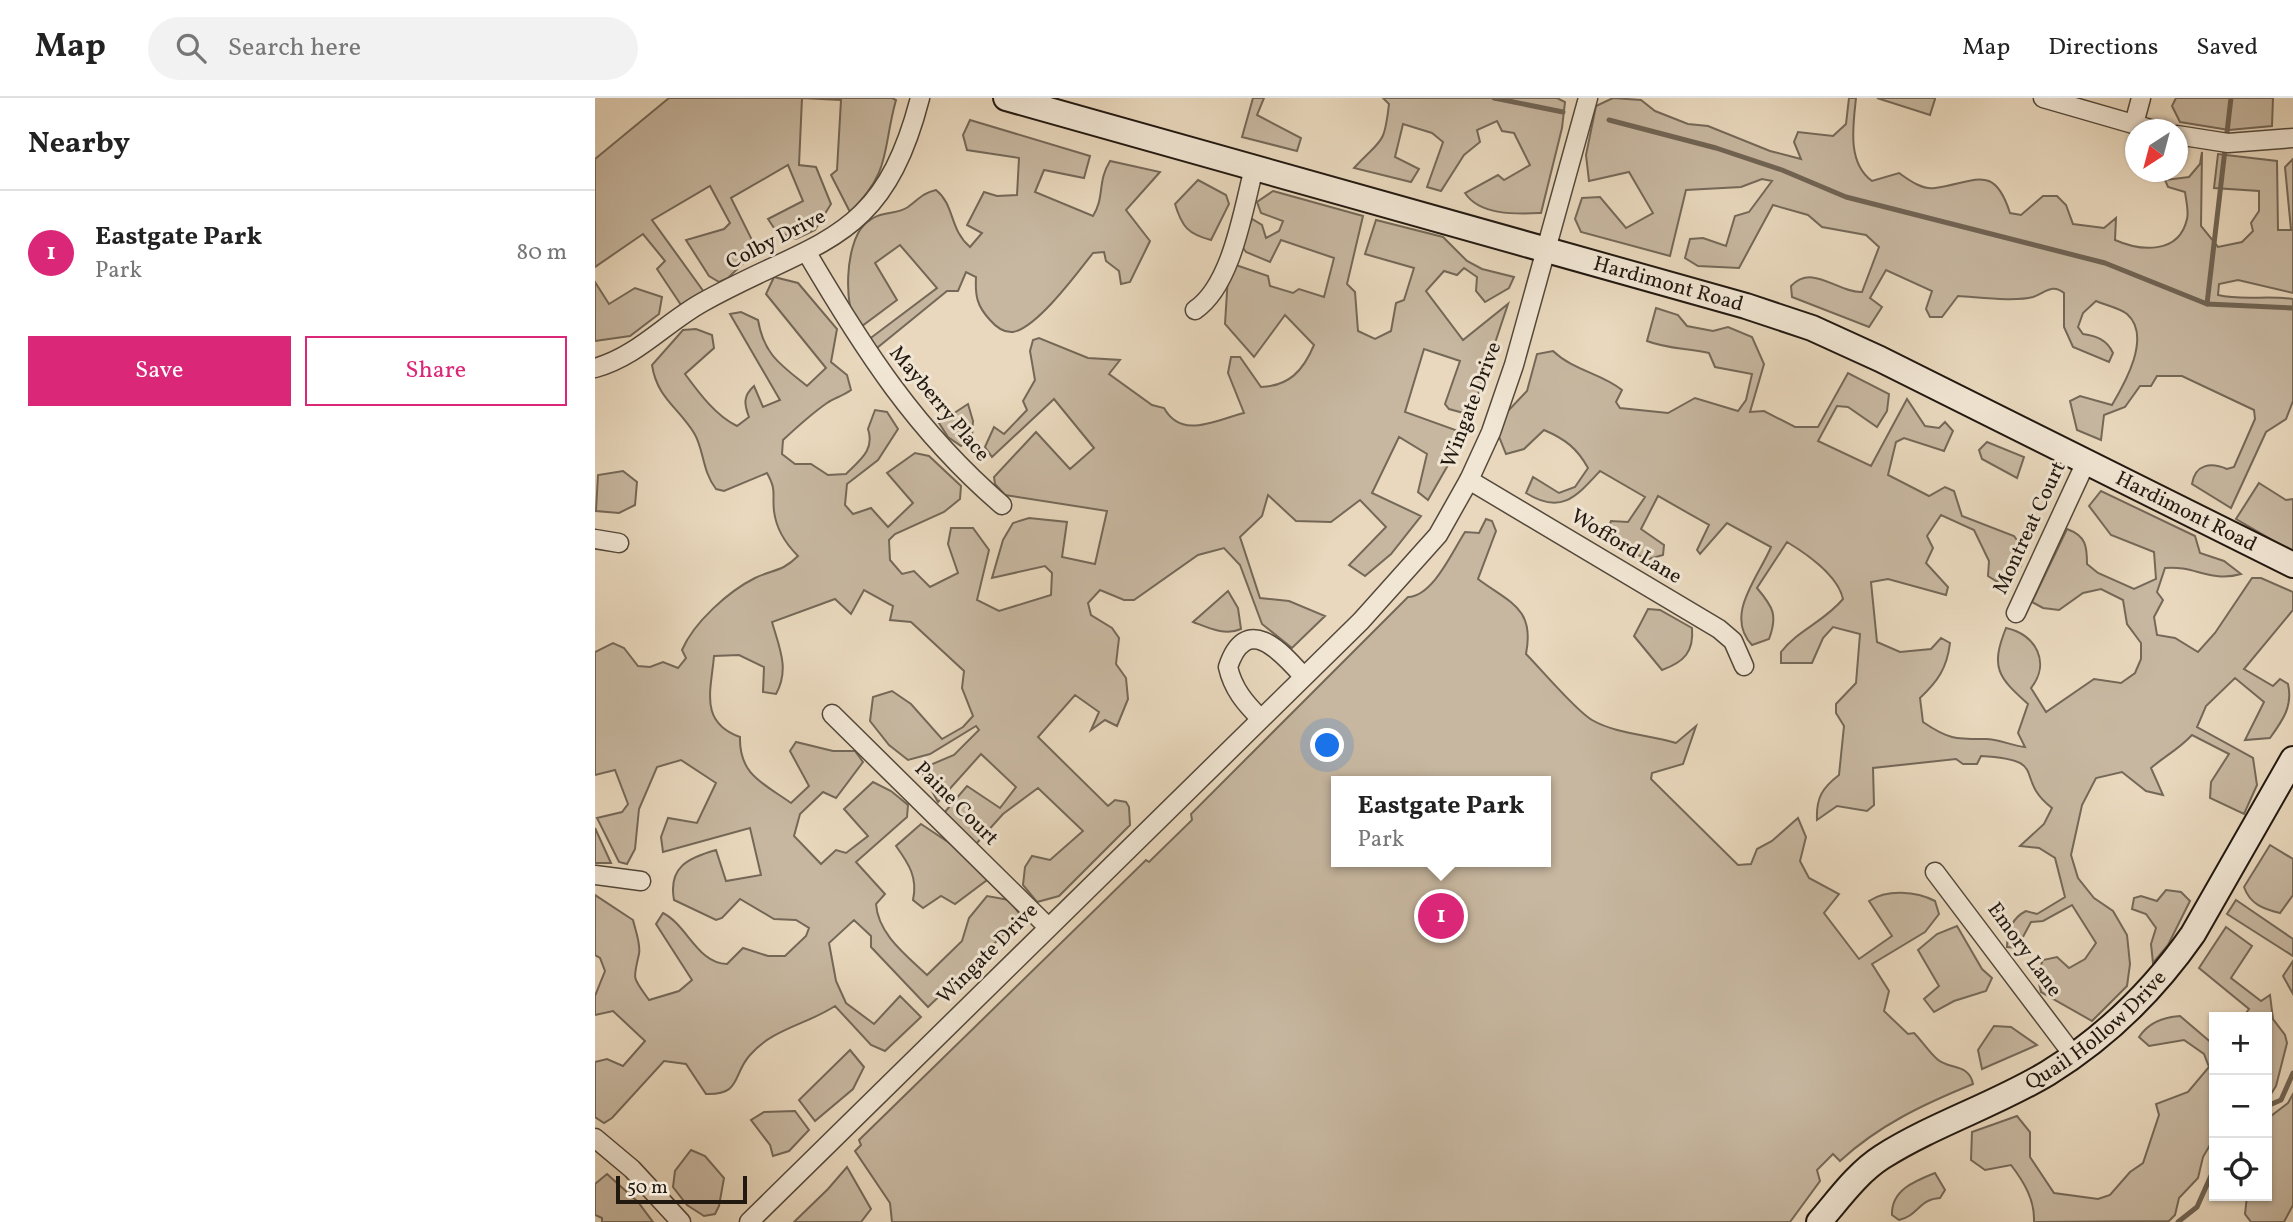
<!DOCTYPE html>
<html lang="en">
<head>
<meta charset="utf-8">
<style>
	body { margin:0; font-family:Vollkorn,serif; background:#f2f2f2; color:#222 }
	.controls { position:absolute; right:21px; bottom:21px; display:grid; overflow:hidden; border-radius:0px; box-shadow:0 2px 5px #0004 }
	.controls button { width:63px; height:63px; display:grid; place-items:center; padding:0; border:0; border-bottom:2px solid #e0e0e0; background:#fff; color:#222; font:35px sans-serif }
	.compass { position:absolute; left:1530px; top:21px; width:63px; height:63px; border-radius:50%; background:#fff; box-shadow:0 2px 5px #0004; rotate:216deg }
	.scale { position:absolute; left:21px; bottom:18px; width:131px; box-sizing:border-box; padding-left:7px; border:4px solid #211810; border-top:0; font-size:19px; line-height:24px; white-space:nowrap; color:#211810; -webkit-text-stroke:5px #f1e6d4; paint-order:stroke }
	.you { position:absolute; left:733px; top:648px; width:24px; height:24px; margin:-18px; border:5px solid #fff; border-radius:50%; background:#1a73e8; box-shadow:0 0 0 10px #1a73e833 }
	.badge { display:grid; place-items:center; width:46px; height:46px; border-radius:50%; background:#db2777; color:#fff; font-size:23px; font-weight:700 }
	.pin { position:absolute; translate:-50% -50%; border:4px solid #fff; box-shadow:0 2px 7px #0006 }
	.popup { position:absolute; left:736px; top:678px; width:220px; height:91px; box-sizing:border-box; display:grid; place-content:center; border-radius:0px; background:#fff; filter:drop-shadow(0 2px 5px #0005); font-size:23px; white-space:nowrap; color:#767676 }
	.popup b { font-size:26px; color:#222 }
	.popup::after { content:''; position:absolute; left:50%; top:100%; margin-left:-14px; border:14px solid transparent; border-top-color:#fff }
	.list { margin:0; padding:0; list-style:none }
	h2 { display:flex; justify-content:space-between; align-items:center; height:91px; margin:0; padding:0 28px; font-size:30px }
	h2 small { font-size:23px; font-weight:400; color:#767676 }
	.list li { display:grid; grid-template-columns:46px 1fr auto; gap:21px; align-items:center; box-sizing:border-box; height:126px; padding:0 28px; border-top:2px solid #e0e0e0 }
	.list b { display:block; font-size:26px; white-space:nowrap }
	.list p { margin:0; font-size:23px; white-space:nowrap; color:#767676 }
	.list em { font-size:23px; font-style:normal; color:#767676 }
	.actions { display:flex; gap:14px; padding:21px 28px }
	.actions a { flex:1; padding:16px 0; border:2px solid #db2777; border-radius:0px; text-align:center; font-size:24px; color:#db2777 }
	.actions .main { background:#db2777; color:#fff }
	.icon { flex:none; width:38px; height:38px; fill:none; stroke:currentColor; stroke-width:2; stroke-linecap:round; stroke-linejoin:round }
	.map { position:relative; flex:none; width:1698px; height:1124px; overflow:hidden }
	header { display:flex; align-items:center; gap:42px; box-sizing:border-box; height:98px; padding:0 35px; background:#fff; border-bottom:2px solid #e0e0e0 }
	header strong { font-size:33px }
	nav { display:flex; gap:38px; margin-inline-start:auto; font-size:24px }
	.search { width:490px; height:63px; background:#f2f2f2; display:flex; align-items:center; gap:18px; box-sizing:border-box; padding:0 24px; border-radius:38px; color:#767676; font-size:26px }
	main { display:flex }
	aside { flex:1; background:#fff }
	.map>svg:first-child { display:block }
</style>
</head>
<body>
<header>
<strong>Map</strong>
<div class="search"><svg class="icon" aria-label="search" viewBox="0 0 24 24"><circle cx="10" cy="10" r="6"/><path d="M15 15l6 6"/></svg>Search here</div>
<nav><a>Map</a><a>Directions</a><a>Saved</a></nav>
</header>
<main>
<aside>
<h2>Nearby<small></small></h2>
<ul class="list">
<li><span class="badge">1</span><div><b>Eastgate Park</b><p>Park</p></div><em>80 m</em></li>
</ul>
<div class="actions"><a class="main">Save</a><a>Share</a></div>
</aside>
<div class="map">
<svg width="1698" height="1124" viewBox="0 0 1698 1124">
	<rect width="100%" height="100%" fill="#e9d8bd"/>
	<filter id="stains"><feTurbulence type="fractalNoise" baseFrequency=".00286" numOctaves="4"/><feColorMatrix values="0 0 0 0 .2 0 0 0 0 .09 0 0 0 0 .02 0 0 0 .5 -.17"/></filter>
	<radialGradient id="worn" r=".72"><stop offset=".6" stop-color="#630" stop-opacity="0"/><stop offset="1" stop-color="#630" stop-opacity=".3"/></radialGradient>
	<g fill="#c7b7a0" stroke="#746858" stroke-width="2" fill-rule="evenodd">
		<path d="M74,0h223l4,2c-14,50 -4,71 -46,112l-19,-37 6,-5 4,-70 -39,-2 -3,67 17,2 15,37 -16,26 -19,9 -20,-8 -8,-12 35,-18 -15,-36 -57,33 26,52 -29,28 -9,4 -10,-6 -23,-36 38,-11 6,-6 -20,-37 -58,34 52,72 -16,12 -7,1 -24,-36 8,-8 -22,-27 -48,33v-108z"/>
		<polygon points="658,0 669,0 662,17 706,40 702,53 647,39"/>
		<path d="M788,0h174l8,4 -3,26 -21,85c-24,1 -61,3 -76,-20l33,-18 6,5 26,-15 -16,-32 -12,-2 -5,-10 -20,9 3,12 -16,13 -23,36 -14,-4 16,-45 -11,-9 -29,-9 -8,33 24,12 -8,13 -57,-14c27,-30 30,-20 35,-64z"/>
		<path d="M1018,0l28,2 14,11 33,13 20,2 62,25 31,8 -7,-17 4,-10 35,4 13,-12 3,-26h7c-3,28 -9,65 16,83l27,-8c10,7 23,17 36,15 41,-6 59,-25 75,25l11,2 22,-19h14l9,9 7,19 31,4 12,-10 -1,22c25,11 64,15 72,-21 2,-7 -1,-19 -2,-27l-17,-5 -3,-7 24,-3 11,-13 2,-12 -1,74 17,21 24,-5 11,-11 -2,-8 8,-12v-20l-45,-3 4,-34 59,7 1,69h13l-6,-63 8,-8v134l-55,-13 -19,4 -1,11c25,6 49,0 75,4v102l-7,18 -20,13 -35,76 -39,-24c3,-20 19,-22 35,-15l7,-2 21,-48 -1,-9 -72,-34h-25l-6,10h-11l-15,21 -21,8 -3,25 -24,-10 -7,-29 10,-5 32,9c13,-22 40,-69 15,-91 -7,-6 -22,-9 -31,-13l-13,12 -5,14 5,7c14,2 24,6 30,19l-4,9 -36,-15 -9,-20v-34c-12,-10 -19,0 -31,4 -19,5 -55,0 -75,-1l-16,21h-12l-4,-8 6,-18 -46,-21 -16,28 12,9 -13,20 -77,-30 -1,-11c22,-23 46,7 71,6l17,-45 -13,-12 -44,-8 -14,-12 -35,-10 -34,63 -41,-2 -13,-8 5,-19 13,-1 23,8 9,-30 14,-4 23,-31 -10,-2 -21,8 -55,3 -16,66 -89,-24 -6,-13 7,-21 18,-1 26,31 27,-15 -24,-41 -40,9 -3,-26 10,-49z"/>
		<polygon points="1282,0 1340,0 1340,1 1335,17"/>
		<polygon points="1581,0 1678,0 1677,28 1634,32 1585,24 1577,8"/>
		<path d="M375,22l120,36 -6,22 -40,-8 -9,22 58,24c12,-19 4,-34 17,-55l50,11 -34,38 24,31 -20,41 -9,2 -2,-13 -13,-10 -2,-9 -11,1c-15,19 -56,75 -80,79 -10,1 -17,-5 -23,-12 -13,-14 -15,-24 -14,-43l-10,-5 -8,19h-11l-75,61 -4,-12 69,-52 -37,-43 -25,18 22,37 -39,29c-15,-22 -13,-85 6,-104 16,-16 31,-9 44,-18 11,-8 15,-14 28,-17 19,15 13,39 34,57l12,-14 -15,-8 17,-33 13,4 20,-1 2,-37 -52,-8 -4,-15z"/>
		<path d="M603,82l28,15 3,9 -18,36c-23,-6 -29,-13 -36,-36z"/>
		<path d="M678,93l90,25 -16,68 8,8 3,39 17,8 16,-8 5,-28 8,-3 10,-32 -49,-14 11,-34 67,17 24,24 15,8 32,8 -5,11 -24,14 -9,-11 1,-14 -13,-9 -7,7 -13,-4 -18,20 37,49 45,-36 -37,111 -22,-6 -4,-5 15,-43 -36,-12 -19,63 56,20 -13,33 -20,35 -10,-8 9,-38 -28,-17 -27,56 49,23 -30,38 -26,22 -16,-11 37,-38 -26,-27 -29,22 -35,-1 -28,-26 -6,21 -22,21 20,61 29,3 36,15 -33,32 -30,-24 -22,-59 -16,-17 -26,7 -64,45h-10l-24,-10 -12,13 3,12 21,13 7,10 -3,26 10,14 2,21 -11,27 -12,-6 -14,10 8,-18 -24,-17 -37,42 70,69 7,-6 11,2 3,5 1,18 -71,71 -22,6 -14,-17 2,-18 7,-11 18,4 33,-29 -45,-43 -35,26 -27,30 -32,-31 23,-27 33,22 16,-21 -35,-33 -43,48 -15,-27v-7l31,-13 25,-25 -3,-4 -46,28 -22,6 -19,-15 -19,-24 3,-24 19,-6 19,13 31,35 21,-12 10,-11 -11,-28 2,-17 -53,-49 -21,-2 3,-14 -29,-16 -13,24 -16,-15 -63,23c7,25 18,47 4,72l-13,-2 1,-25 -25,-12 -25,1c-3,35 -15,66 26,81 -1,38 23,46 51,66l18,-17 -19,-35 6,-9 37,9h22l8,11 -27,36 -13,-6 -23,22 -6,22 27,28 15,-14 10,3 22,-17 -24,-27 29,-27 18,9 17,14 -1,12 -51,45 29,32 -9,10c2,30 30,51 51,71l35,-34 7,-23 18,-22 22,4 13,17 -94,90 -57,-60v-11l-17,-16 -25,23 7,38 10,22 28,21 26,-28 21,21 -36,34 -14,-6 -36,-39c-27,18 -63,23 -85,49 -18,20 -8,40 -44,39l-20,-30 -22,-3 -52,57 -8,5 -9,-6v-55l12,-3 16,7 22,-25 -32,-30 -18,4v-19l10,-25 -5,-13 -5,-3v-60l38,25c2,9 8,24 6,34 -6,27 -7,22 10,46l30,-9 13,-11 -36,-56 7,-11c24,12 35,51 64,51l16,-16 25,8h17l21,-20 3,-8 -13,-8 -22,-1 -34,-20 -18,19 -6,2 -42,-20c-6,-33 14,-42 42,-50l10,31 35,-6 -11,-47 -87,24 -2,-15 7,-19 29,5 19,-40 -35,-23 -24,7 -18,42 -4,40 -8,15 -8,-2 -22,-44 25,-6 6,-8 -13,-34 -20,5v-123l18,-9 11,5 14,18 12,1 13,-5 15,6 8,-10 -4,-8c12,-28 47,-59 73,-72 19,-9 27,-6 43,-22 -12,-12 -22,-28 -24,-45 -2,-18 3,-20 -7,-38l-43,18 -8,-2c-14,-18 -12,-40 -22,-56 -16,-26 -37,-35 -42,-68l31,-35 13,-1 16,6 2,13 -29,26c14,19 31,42 52,52l12,-9c-5,-13 -6,-21 5,-31l9,21 17,-7 -50,-86 11,-2 17,8c6,35 23,45 49,66l19,-18 -60,-74 8,-17 24,6 39,46 -6,33 16,13 4,15c-8,6 -17,8 -24,13 -16,11 -30,24 -44,37l-1,14 13,10h16l17,11 18,-1c14,-14 29,-24 22,-45l7,-19 12,2 11,17 -20,31 -31,24 -2,21 8,9 18,-6 17,19 25,-24 -26,-30 28,-20 14,3 32,30 -1,13 -16,13 -49,22 -6,6 1,20 12,14 12,-3 16,16 28,-14 -10,-29 3,-16h22l16,22 -12,50 22,11 52,-16 1,-22 -7,-7 -53,12 11,-38 10,-17 16,-5 38,4 -5,35 33,7 12,-53 -102,-16 -10,-11 -1,-7 42,-45 34,37 24,-21 -40,-49 -62,58 -7,-10 9,-20 10,7 23,-24 -4,-9 12,-21 -5,-29 3,-11 6,-2 49,20 32,2 -11,14 43,31 12,3c18,32 51,12 80,5l-16,-40 3,-16h9l21,30c28,-1 42,-16 53,-42l-29,-30 -31,42 -29,-33 3,-48 5,-12 35,12 2,10 23,7 6,-4 25,8 10,-39 -53,-18 -11,22 -24,-10 -5,-7 11,-26 10,6 4,13 13,-7 4,-10 -22,-8 -4,-11z"/>
		<polygon points="0,184 14,206 40,190 67,199 64,216 35,238 0,243"/>
		<path d="M1061,210l22,7 9,11 26,5 15,-4 24,10 12,27 -14,48 14,-1 31,16h23l30,-54 41,21 -2,17 -10,16 -29,-20 -11,-1 -19,35 53,25 36,-67 18,27 14,2 6,-6 8,9 -9,20 -40,-13 -8,4 -8,33 41,21 16,-9 9,4 8,25 52,20 10,14 -3,16 -11,15h-14l-8,-5 1,-15 -15,-31 -33,-15 -14,21 6,12 -7,15 22,24 -2,8 -58,-16 -17,3 6,60 23,10 31,-3 10,-11 9,5c-3,25 -12,38 -30,55l3,24c26,18 34,17 63,17 12,0 27,7 39,8l-7,-14 10,-29c-30,-27 -38,-36 -22,-76 30,6 45,35 25,60l15,24 48,-33 27,4 14,-10 6,-14v-16l-14,-19 -4,-24 -22,-11 -18,4 -24,17 -16,-2 -11,-6 35,-73c19,7 20,17 20,35l11,9 36,16 22,-10 -2,-27 -43,-17 -22,-29 12,-15 94,45 5,17 24,8 17,13c-30,9 -47,-9 -76,-6l-8,24 6,8 -9,17 3,18 18,3 23,14 17,-19 37,-55h9l32,14v18l-49,59 29,17 7,-7 8,5c5,22 -5,36 -18,54l-25,2 19,-38 -29,-24 -29,28 -9,21 56,31 4,27 -13,29 -34,-16 1,-16 18,-28 -37,-19c-13,14 -27,21 -41,33l12,27 -17,-4 -24,-19 -26,6 -14,27 -11,50 7,23 16,20 19,13 14,24 3,29 -3,22 -35,35 -51,-29 -4,-18 6,-14 14,-3 12,11 16,-9 11,-16 -24,-38 -29,16 -12,1 -14,26 -10,-1c0,-15 5,-29 19,-36l11,3 28,-17 -10,-39 -16,-10 -19,-2 24,-22 8,-16c-40,-31 0,-48 -71,-52l-4,8h-14l-7,-5 -83,9 1,37 -7,6 -30,-5 -20,14c-1,-22 5,-32 22,-45l5,-49 -8,-13v-9l20,-21 4,-49 -27,-7 -10,11 -11,25h-31v-11c17,-22 44,-31 62,-53 -5,-23 -36,-45 -56,-57l-30,46c16,19 21,27 12,51l-17,6c-28,-30 6,-67 19,-98l-44,-24 -27,31 -3,-4 12,-25 -51,-29 -17,33 23,16 -1,10 -14,4 -34,-12 -7,-17 3,-9 17,1 17,-25 -45,-26c-24,26 -39,44 -74,22l7,-16 26,16 16,-6 13,-19c-11,-20 -23,-29 -44,-38l-20,19 -18,5 -8,-20 7,-20 22,-23 10,-37 16,-3c21,20 48,22 69,39l-6,12 4,6 48,5 27,-15 43,13 8,-11 6,-26 -37,-7 -6,-14c-22,-5 -42,-4 -62,-12z"/>
		<polygon points="373,306 378,323 377,339 366,348 353,339 344,325"/>
		<polygon points="1392,344 1429,359 1422,380 1387,361 1384,352"/>
		<polygon points="28,373 42,384 40,407 24,415 1,413 3,377"/>
		<polygon points="1664,385 1691,402 1698,401 1698,454 1641,421"/>
		<path d="M891,421l6,2 4,10 -18,48c32,24 57,29 48,75 15,15 50,57 66,66 24,14 59,15 84,23l20,-17 -13,38 -31,9 -1,6 87,86 13,-1 6,-15 15,-8 26,-23 8,19 -6,24 9,17 30,16 -15,19 35,46 33,-23 -23,-35c18,-12 47,-10 66,0l4,13 -14,18 -53,32 17,27 -5,20 24,23 6,-1c8,8 15,19 23,26 12,11 32,4 36,25 -49,20 -94,41 -133,77l-7,-7 -16,16 3,11 -30,41h-898l-2,-19 -35,-52 6,-6 -2,-5 287,-280 3,2 43,-42 -1,-6 217,-217c25,-1 44,-45 57,-65l14,1zM741,683h210v81h-210z"/>
		<path d="M633,493l10,17 3,21c-16,7 -32,-1 -48,-7z"/>
		<path d="M1053,511l12,1 32,18c2,24 -8,34 -30,42l-28,-34z"/>
		<path d="M326,726l45,30 21,26 -32,24 -14,-8 -18,12 -10,-8c5,-22 -4,-36 -17,-54z"/>
		<polygon points="0,730 16,765 0,765"/>
		<path d="M1675,747l23,14v36l-13,18c-17,-4 -30,-9 -36,-26z"/>
		<polygon points="1571,792 1586,794 1595,803 1573,847 1558,865 1556,846 1561,830 1551,816 1537,811 1539,800 1546,798 1562,803"/>
		<polygon points="1641,802 1698,841 1698,858 1632,816"/>
		<polygon points="1362,828 1387,871 1397,880 1391,893 1359,903 1339,914 1329,901 1344,888 1323,852 1342,836"/>
		<polygon points="1631,829 1657,848 1636,880 1666,903 1675,897 1678,921 1690,937 1692,945 1681,988 1672,1002 1672,919 1648,919 1654,911 1604,870"/>
		<polygon points="1698,863 1698,896 1688,878"/>
		<path d="M1585,918l34,29v93l-11,19 -5,21 -19,20 -4,17 -6,6 -135,1c1,-22 -10,-40 -23,-57l-26,5 -14,-10 1,-28 45,-16 13,16v25l24,36 44,6 12,-4 20,-23 13,-9 16,-48 -3,-11 32,-12 21,-25 -5,-13 -20,-14 -35,6 -10,-9c10,-15 24,-20 41,-21z"/>
		<polygon points="1399,928 1416,929 1442,947 1387,971 1383,952"/>
		<polygon points="255,952 269,969 258,991 220,1023 204,1002"/>
		<polygon points="1698,996 1698,1107 1689,1124 1656,1124 1650,1116 1652,1098 1672,1098 1672,1021 1693,1005"/>
		<polygon points="200,1013 214,1032 194,1053 178,1058 175,1047 156,1022 169,1014"/>
		<polygon points="96,1052 110,1058 129,1080 124,1108 120,1116 109,1118 92,1107 78,1089 80,1073"/>
		<polygon points="252,1069 276,1111 266,1124 199,1124 233,1091"/>
		<path d="M1340,1075l10,17 -5,8c-21,1 -22,18 -41,22l-7,-5c-1,-25 23,-34 43,-42z"/>
		<polygon points="12,1076 43,1104 58,1124 7,1124 7,1120 0,1117 0,1086"/>
	</g>
	<g fill="none" stroke-linecap="round" stroke-linejoin="round">
		<g stroke="#706454" stroke-width="5">
			<polyline points="899,0 968,14"/>
			<polyline points="1014,22 1121,50 1187,72 1251,99 1510,165 1612,206 1698,210"/>
			<polyline points="1612,206 1636,0"/>
			<polyline points="1672,1008 1686,1002 1698,975"/>
			<polyline points="1583,1124 1602,1109 1619,1071"/>
		</g>
		<defs>
			<g id="street">
				<polyline points="1448,0 1559,32"/>
				<polyline points="1539,26 1546,0"/>
				<polyline points="1582,37 1633,45 1698,40"/>
				<path d="M212,155c57,97 109,178 195,252"/>
				<path d="M600,212c37,-25 48,-100 59,-142"/>
				<path d="M0,270c43,-12 70,-45 108,-66 115,-64 179,-57 217,-204"/>
				<polyline points="874,382 1124,531 1138,543 1149,568"/>
				<polyline points="0,441 24,445"/>
				<polyline points="1421,515 1491,364"/>
				<polyline points="237,616 453,829"/>
				<path d="M665,620c-15,-15 -27,-29 -32,-51 18,-54 52,-17 75,9"/>
				<polyline points="1340,774 1479,958"/>
				<polyline points="0,777 46,783"/>
				<polyline points="0,1040 37,1071 86,1124"/>
				<polyline points="154,1124 766,523 843,437 874,382 896,334 919,267 993,0"/>
			</g>
			<g id="secondary">
				<path id="s1" d="M411,0l740,208 66,22 68,31 413,206"/>
				<path id="s2" d="M1224,1124c19,-22 38,-49 63,-65 52,-33 113,-52 166,-84 58,-36 106,-83 145,-139l100,-175"/>
			</g>
		</defs>
		<use href="#street" stroke="#53483b" stroke-width="21"/>
		<use href="#secondary" stroke="#211810" stroke-width="28"/>
		<use href="#street" stroke="#f1e6d4" stroke-width="18"/>
		<use href="#secondary" stroke="#f1e6d4" stroke-width="24"/>
	</g>
	<g text-anchor="middle" dominant-baseline="central" stroke-width="6" stroke-linejoin="round" paint-order="stroke">
		<g font-size="21" fill="#211810" stroke="#f1e6d4">
			<text transform="translate(181 142) rotate(-27)">Colby Drive</text>
			<text stroke="none"><textPath href="#s1" startOffset="688">Hardimont Road</textPath></text>
			<text transform="translate(344 306) rotate(50)">Mayberry Place</text>
			<text transform="translate(877 307) rotate(-69)">Wingate Drive</text>
			<text stroke="none"><textPath href="#s1" startOffset="1255">Hardimont Road</textPath></text>
			<text transform="translate(1435 430) rotate(-65)">Montreat Court</text>
			<text transform="translate(1031 449) rotate(31)">Wofford Lane</text>
			<text transform="translate(361 706) rotate(45)">Paine Court</text>
			<text transform="translate(1429 852) rotate(54)">Emory Lane</text>
			<text transform="translate(393 856) rotate(-45)">Wingate Drive</text>
			<text stroke="none"><textPath href="#s2" startOffset="341">Quail Hollow Drive</textPath></text>
		</g>
	</g>
	<rect width="100%" height="100%" filter="url(#stains)"/>
	<rect width="100%" height="100%" fill="url(#worn)"/>
</svg>
<div class="controls">
<button>+</button>
<button>−</button>
<button><svg class="icon" aria-label="locate" viewBox="0 0 24 24"><circle cx="12" cy="12" r="6"/><path d="M12 2v4M12 18v4M2 12h4M18 12h4"/></svg></button>
</div>
<svg class="compass" viewBox="-18 -18 36 36"><path d="M0-13l5 13h-10z" fill="#e53935"/><path d="M0 13l5-13h-10z" fill="#767676"/></svg>
<div class="scale">50 m</div>
<div class="you"></div>
<div class="pin badge" style="left:846px;top:818px">1</div>
<div class="popup"><b>Eastgate Park</b>Park</div>
</div>
</main>
</body>
</html>
